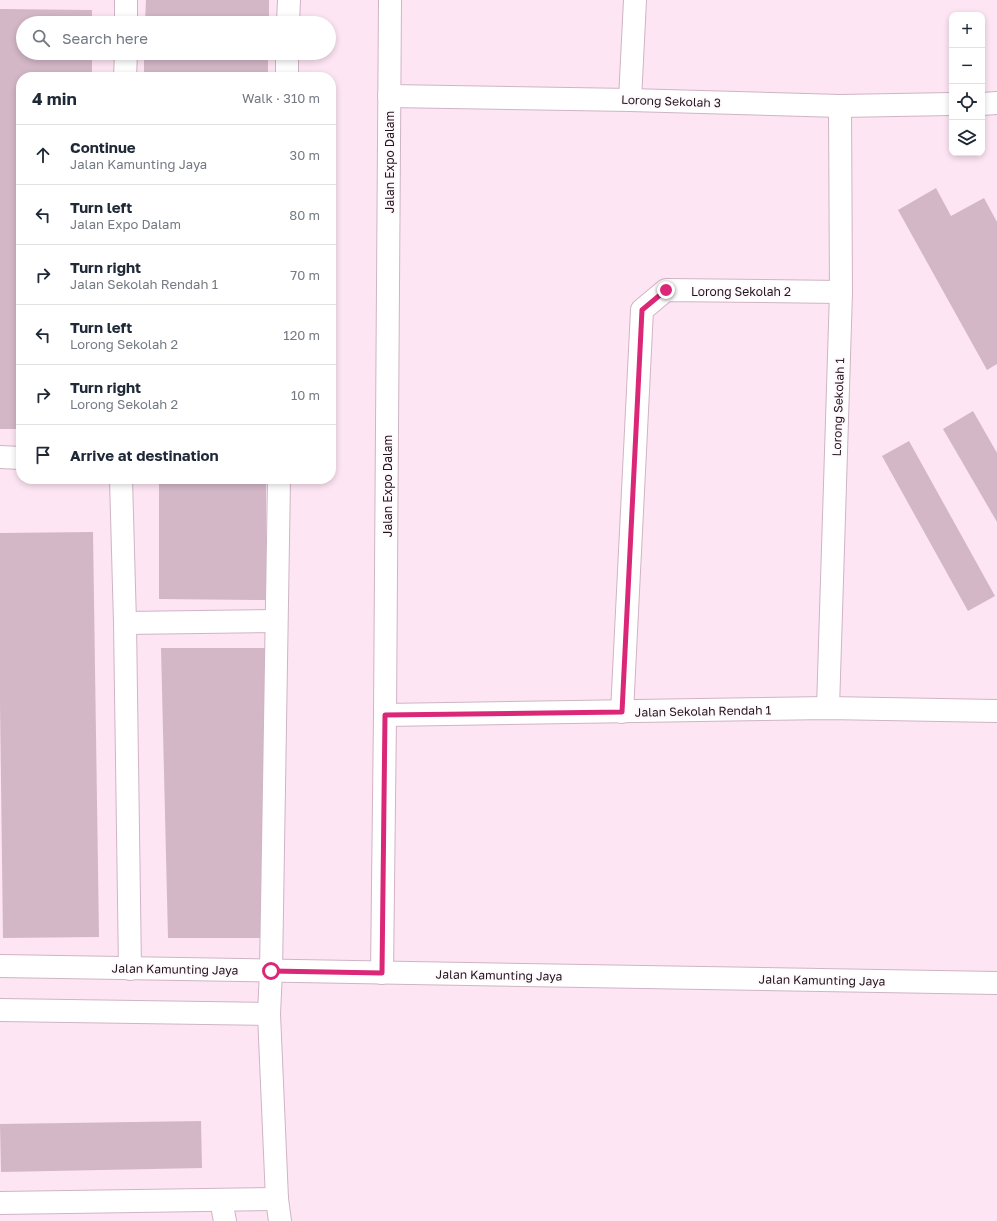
<!DOCTYPE html>
<html lang="en">
<head>
<meta charset="utf-8">
<style>
	body { margin:0; font-family:"Golos Text",sans-serif; background:#f6f6f7; color:#1f2937 }
	.controls { position:absolute; right:12px; top:12px; display:grid; overflow:hidden; border-radius:8px; box-shadow:0 2px 6px #0003 }
	.controls button { width:36px; height:36px; display:grid; place-items:center; padding:0; border:0; border-bottom:1px solid #e0e1e3; background:#fff; color:#1f2937; font:20px sans-serif }
	.stop { position:absolute; width:12px; height:12px; margin:-9px; border:3px solid #db2777; border-radius:50%; background:#fff }
	.stop.end { background:#db2777; border-color:#fff; box-shadow:0 1px 4px #0008 }
	.list { margin:0; padding:0; list-style:none }
	h2 { display:flex; justify-content:space-between; align-items:center; height:52px; margin:0; padding:0 16px; font-size:17px }
	h2 small { font-size:13px; font-weight:400; color:#747a83 }
	.list li { display:grid; grid-template-columns:26px 1fr auto; gap:12px; align-items:center; box-sizing:border-box; height:60px; padding:0 16px; border-top:1px solid #e0e1e3 }
	.list b { display:block; font-size:15px; white-space:nowrap }
	.list p { margin:0; font-size:13px; white-space:nowrap; color:#747a83 }
	.list em { font-size:13px; font-style:normal; color:#747a83 }
	.icon { flex:none; width:22px; height:22px; fill:none; stroke:currentColor; stroke-width:2; stroke-linecap:round; stroke-linejoin:round }
	.map { position:relative; flex:none; width:997px; height:1221px; overflow:hidden }
	.search { position:absolute; background:#fff; box-shadow:0 2px 6px #0003; left:16px; top:16px; width:320px; height:44px; display:flex; align-items:center; gap:10px; box-sizing:border-box; padding:0 14px; border-radius:22px; color:#747a83; font-size:15px }
	.panel { position:absolute; background:#fff; box-shadow:0 2px 6px #0003; left:16px; top:72px; width:320px; height:412px; border-radius:16px }
	.map>svg:first-child { display:block }
</style>
</head>
<body>
<div class="map">
<svg width="997" height="1221" viewBox="0 0 997 1221">
	<rect width="100%" height="100%" fill="#fde5f3"/>
	<g fill="#d3b7c7">
		<polygon points="146,0 269,0 269,23 145,23"/>
		<polygon points="0,9 92,10 92,23 23,23 23,53 92,53 92,77 21,77 21,429 0,429"/>
		<rect x="144" y="53" width="124" height="24"/>
		<polygon points="936,188 951,216 984,198 997,222 997,364 987,370 898,210"/>
		<polygon points="973,411 997,453 997,522 943,429"/>
		<polygon points="909,441 995,596 968,611 882,456"/>
		<polygon points="159,479 266,479 266,600 159,599"/>
		<polygon points="93,532 99,937 3,938 0,703 0,533"/>
		<polygon points="161,648 265,648 272,938 168,938"/>
		<polygon points="201,1121 202,1168 1,1172 0,1124"/>
	</g>
	<g fill="none" stroke-linecap="round" stroke-linejoin="round">
		<defs>
			<g id="minor">
				<polyline points="126,23 126,0"/>
				<polyline points="288,23 289,0"/>
				<polyline points="125,77 126,53"/>
				<polyline points="287,77 287,53"/>
				<polyline points="389,96 630,100 840,106 952,104"/>
				<polyline points="630,100 635,0"/>
				<polyline points="982,104 997,103"/>
				<polyline points="0,457 21,458"/>
				<polyline points="121,479 125,623 130,969"/>
				<polyline points="279,479 271,971 269,1014 277,1199 280,1221"/>
				<polyline points="125,623 276,621"/>
				<polyline points="828,708 841,292 840,106"/>
				<polyline points="622,712 642,310 666,290 841,292"/>
				<polyline points="385,715 828,708 997,711"/>
				<polyline points="0,966 997,983"/>
				<polyline points="382,973 385,715 390,0"/>
				<polyline points="0,1010 269,1014"/>
				<polyline points="221,1200 225,1221"/>
				<polyline points="0,1203 277,1199"/>
			</g>
		</defs>
		<use href="#minor" stroke="#d0b4c4" stroke-width="24"/>
		<use href="#minor" stroke="#fff" stroke-width="22"/>
	</g>
	<g fill="none" stroke-linecap="round" stroke-linejoin="round">
		<polyline stroke="#db2777" stroke-width="5" points="271,971 382,973 385,715 622,712 642,310 666,290"/>
	</g>
	<g text-anchor="middle" dominant-baseline="central" stroke-width="3.5" stroke-linejoin="round" paint-order="stroke">
		<g font-size="12" fill="#20151b" stroke="#fff8fc">
			<text transform="translate(671 101) rotate(2)">Lorong Sekolah 3</text>
			<text transform="translate(389 162) rotate(-90)">Jalan Expo Dalam</text>
			<text x="741" y="291">Lorong Sekolah 2</text>
			<text transform="translate(838 407) rotate(-88)">Lorong Sekolah 1</text>
			<text transform="translate(387 486) rotate(-90)">Jalan Expo Dalam</text>
			<text transform="translate(703 711) rotate(-1)">Jalan Sekolah Rendah 1</text>
			<text transform="translate(175 969) rotate(1)">Jalan Kamunting Jaya</text>
			<text transform="translate(499 975) rotate(1)">Jalan Kamunting Jaya</text>
			<text transform="translate(822 980) rotate(1)">Jalan Kamunting Jaya</text>
		</g>
	</g>
</svg>
<div class="controls">
<button>+</button>
<button>−</button>
<button><svg class="icon" aria-label="locate" viewBox="0 0 24 24"><circle cx="12" cy="12" r="6"/><path d="M12 2v4M12 18v4M2 12h4M18 12h4"/></svg></button>
<button><svg class="icon" aria-label="layers" viewBox="0 0 24 24"><path d="M12 4l9 5-9 5-9-5zM3 14l9 5 9-5"/></svg></button>
</div>
<div class="stop" style="left:271px;top:971px"></div>
<div class="stop end" style="left:666px;top:290px"></div>
<div class="search"><svg class="icon" aria-label="search" viewBox="0 0 24 24"><circle cx="10" cy="10" r="6"/><path d="M15 15l6 6"/></svg>Search here</div>
<section class="panel">
<h2>4 min<small>Walk · 310 m</small></h2>
<ul class="list">
<li><svg class="icon" aria-label="ahead" viewBox="0 0 24 24"><path d="M12 20V5M6 11l6-6 6 6"/></svg><div><b>Continue</b><p>Jalan Kamunting Jaya</p></div><em>30 m</em></li>
<li><svg class="icon" aria-label="left" viewBox="0 0 24 24"><path d="M17 20v-9H6M10 6l-5 5 5 5"/></svg><div><b>Turn left</b><p>Jalan Expo Dalam</p></div><em>80 m</em></li>
<li><svg class="icon" aria-label="right" viewBox="0 0 24 24"><path d="M7 20v-9h11M14 6l5 5-5 5"/></svg><div><b>Turn right</b><p>Jalan Sekolah Rendah 1</p></div><em>70 m</em></li>
<li><svg class="icon" aria-label="left" viewBox="0 0 24 24"><path d="M17 20v-9H6M10 6l-5 5 5 5"/></svg><div><b>Turn left</b><p>Lorong Sekolah 2</p></div><em>120 m</em></li>
<li><svg class="icon" aria-label="right" viewBox="0 0 24 24"><path d="M7 20v-9h11M14 6l5 5-5 5"/></svg><div><b>Turn right</b><p>Lorong Sekolah 2</p></div><em>10 m</em></li>
<li><svg class="icon" aria-label="arrive" viewBox="0 0 24 24"><path d="M6 21V4h12l-3 4 3 4H6"/></svg><div><b>Arrive at destination</b></div></li>
</ul>
</section>
</div>
</body>
</html>
